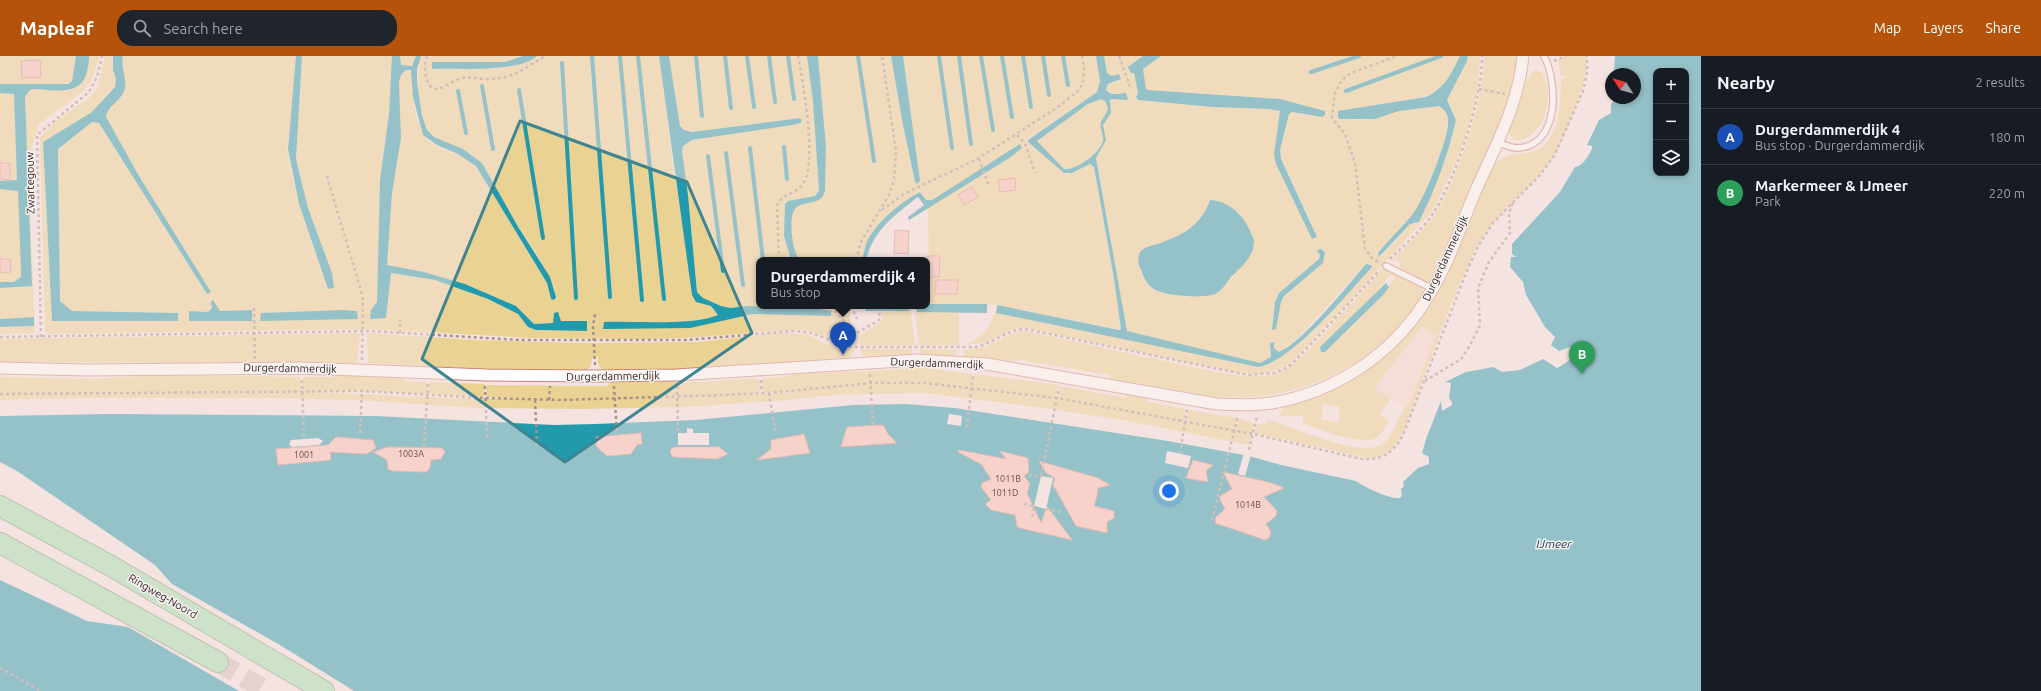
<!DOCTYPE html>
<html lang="en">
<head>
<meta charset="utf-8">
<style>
	body { margin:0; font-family:Ubuntu,sans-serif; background:#20242c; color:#f1f3f6 }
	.controls { position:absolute; right:12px; top:12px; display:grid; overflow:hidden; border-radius:8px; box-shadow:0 2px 6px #0003 }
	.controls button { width:36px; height:36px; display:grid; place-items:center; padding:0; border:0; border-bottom:1px solid #363941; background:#171b24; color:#f1f3f6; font:20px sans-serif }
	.compass { position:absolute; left:1605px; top:12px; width:36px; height:36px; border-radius:50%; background:#171b24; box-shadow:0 2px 6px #0003; rotate:306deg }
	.you { position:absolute; left:1169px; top:435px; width:14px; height:14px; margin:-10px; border:3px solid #fff; border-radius:50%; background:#1a73e8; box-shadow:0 0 0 6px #1a73e833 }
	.badge { display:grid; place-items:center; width:26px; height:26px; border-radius:50%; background:#b45309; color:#fff; font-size:13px; font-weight:700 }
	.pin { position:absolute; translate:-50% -33px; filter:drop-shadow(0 1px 2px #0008) }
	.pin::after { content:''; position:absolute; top:21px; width:14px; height:12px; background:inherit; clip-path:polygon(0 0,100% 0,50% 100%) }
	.popup { position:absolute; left:756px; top:201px; width:174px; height:52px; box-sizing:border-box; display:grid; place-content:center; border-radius:8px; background:#171b24; filter:drop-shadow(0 1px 3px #0005); font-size:13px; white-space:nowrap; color:#9ea1a6 }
	.popup b { font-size:15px; color:#f1f3f6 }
	.popup::after { content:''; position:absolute; left:50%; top:100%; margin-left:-8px; border:8px solid transparent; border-top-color:#171b24 }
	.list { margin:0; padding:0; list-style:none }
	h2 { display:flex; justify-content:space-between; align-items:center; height:52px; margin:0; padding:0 16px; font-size:17px }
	h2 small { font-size:13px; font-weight:400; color:#9ea1a6 }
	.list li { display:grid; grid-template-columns:26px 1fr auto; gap:12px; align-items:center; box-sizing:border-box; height:56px; padding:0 16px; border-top:1px solid #363941 }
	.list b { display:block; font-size:15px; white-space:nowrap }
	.list p { margin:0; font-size:13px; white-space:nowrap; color:#9ea1a6 }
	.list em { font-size:13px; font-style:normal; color:#9ea1a6 }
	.icon { flex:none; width:22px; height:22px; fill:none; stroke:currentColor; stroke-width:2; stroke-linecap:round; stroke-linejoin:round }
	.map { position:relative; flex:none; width:1701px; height:635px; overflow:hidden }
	header { display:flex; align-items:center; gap:24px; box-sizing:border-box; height:56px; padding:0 20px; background:#b45309; color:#fff }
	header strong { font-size:19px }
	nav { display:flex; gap:22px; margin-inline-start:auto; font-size:14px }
	.search { width:280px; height:36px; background:#20242c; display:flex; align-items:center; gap:10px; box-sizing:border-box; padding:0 14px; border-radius:16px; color:#9ea1a6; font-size:15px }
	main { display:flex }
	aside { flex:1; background:#171b24 }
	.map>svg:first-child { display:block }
</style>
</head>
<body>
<header>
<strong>Mapleaf</strong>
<div class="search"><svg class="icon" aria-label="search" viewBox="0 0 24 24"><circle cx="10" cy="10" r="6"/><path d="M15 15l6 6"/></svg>Search here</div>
<nav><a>Map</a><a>Layers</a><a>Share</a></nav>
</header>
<main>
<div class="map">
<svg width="1701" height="635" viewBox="0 0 1701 635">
	<rect width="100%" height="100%" fill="#f4e3e0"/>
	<polygon fill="#f9d5ce" points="1422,271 1436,280 1407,350 1398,347 1373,332"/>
	<g fill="#ead392" fill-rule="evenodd">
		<path d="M0,0h76l-4,25 -19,8 19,1c15,-11 15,-17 17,-34h11l-8,23 -8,12 -45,33 -11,36 7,173 -35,1z"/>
		<path d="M105,0h8v14l3,9 -1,8 -23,25 -49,30 9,179h126v-8l-107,-2 -11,-10 -2,-152 34,-27 7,1 108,171 3,-2 -71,-116 -33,-59 1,-7 9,-8 7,-46h173l-2,39 -7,52 6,33 12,44 23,65 6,-1 -2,-15 -24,-65 -12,-49 6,-103h91l-4,59 -9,65 -3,122 -6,8 15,8 5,-45 44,7 53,19 30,15 10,13 8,3 50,1 1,-10h-26l-7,-8v10l-20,1 -18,-18 -51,-22 -41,-12 -37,-7 5,-72 9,-55 -2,-56 2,-7 5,-5 6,1c-1,20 3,62 23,74 14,7 29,10 41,21l71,117 4,16 5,-2c-4,-26 -37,-67 -51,-92 -8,-14 -14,-30 -24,-42 -12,-15 -32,-17 -48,-27 -18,-10 -18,-62 -12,-80h102l-18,6h-73l1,7 65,-1 19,-3 20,-9h122l14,109 23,137 15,4 7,9c-29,11 -82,6 -114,7l-1,6 120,-8 30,-6 78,2 -4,-7 -81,-3 -15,2 -10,-2 -18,-8 -6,-6 -9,-97 -6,-44 1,-5 9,-6 108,-17v-5l-108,14 -8,-2 -4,-4 -11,-70h138l6,46 6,89 -6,6 -27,5 -2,34 7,24h-32v46h83l1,5h6l5,33h-8l-42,-15 -120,9 -36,1 -116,-1 -162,-9 -324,5 -1,-2 -5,-195 13,-14 37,-26 7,-8zM212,252l7,3 33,-1v11h-63v-10l19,1z"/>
		<polygon points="400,0 416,0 412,10 401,9"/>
		<path d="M818,0h73l11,64 13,62 5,-1 -17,-125h193l4,25 -3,11 -69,47v3l39,32 5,-1 18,-9 4,3 20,112 7,51 -124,-25 -70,-1 2,-41 -1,-55 83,-51 11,-9 -17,6 -73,46h-6l-5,-8 -19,12 -36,40 -4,16h-62c-11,-9 -10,-37 -6,-50l5,-5 19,-4 7,-10 1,-44z"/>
		<path d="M1104,0h39l-14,12 2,5h3l4,20 -2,4 2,3 74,7 57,2 11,2 -6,44 2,9 40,69 -35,-74 -1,-9 9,-36 2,-2 20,4 14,-1v-4l-45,-12 -132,-9 -2,-1 -4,-20 19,-13h299c-9,18 -15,32 -34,41l-88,15 -1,4c23,9 39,1 61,-5 13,-3 28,-3 41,-5 6,4 10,11 9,18 -1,16 -24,74 -33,87 -11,15 -25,28 -37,42v3l3,1 29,-33h7l8,-13 12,-30 17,-51 2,-12 -9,-20 14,-24 7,-18h12c0,52 -24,114 -50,158l-134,144c-16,15 -35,17 -56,15l-218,-46 -8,2 -30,14 -19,2c14,-7 26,-15 29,-31l5,-2 261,55c40,-12 83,-69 112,-100l-1,-3h-5l-67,73 -19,15 -6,-4 -4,3 1,6 -11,6 -132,-31 -3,-3 -17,-107 -12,-64c-11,1 -20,13 -32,11l-27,-28 51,-37 20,-11 -2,-4 2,-5 13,-4 -2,-5 -7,1 -5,-4zM1210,144l28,12 14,23c-8,21 -13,37 -29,53 -4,4 -22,9 -29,9 -8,0 -35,-4 -42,-8 -8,-6 -15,-23 -14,-33 8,-9 14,-10 24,-14 24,-8 40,-18 48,-42zM1320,199l3,8 -39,33 -3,6 -5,27 -4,1 3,-28 4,-9 38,-32z"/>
		<path d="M1484,0h34l-7,33 -8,24 -66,153 -7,16 -4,-1v1l-28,-15 3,-3 -5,-5 -3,3 -2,-1c14,-15 30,-28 42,-44 24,-34 52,-120 51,-161z"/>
		<path d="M1567,0h19c2,18 -4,33 -10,50 -7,20 -16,42 -29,60 -24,31 -53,47 -72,85 -28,57 -48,120 -71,180 -8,15 -16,25 -33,28l-116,-26 1,-9 9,1 1,-5c28,5 94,41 118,23 10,-9 15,-26 21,-38l3,1 28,-70 -14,-9 -48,61 17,10 -11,16 9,7c-3,6 -7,13 -13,17 -13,8 -59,-9 -73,-15v-7h-23l3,-10c59,-11 112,-48 146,-98 12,-19 21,-42 30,-63 12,-27 23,-54 35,-81 11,-11 23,-9 37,-12 29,-6 30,-51 30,-74l3,1 1,-3h-4l-3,-16zM1323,348l17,3 -2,15 -17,-2z"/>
		<path d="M1534,14l8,2c25,55 -37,89 -32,54 1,-6 5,-12 7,-17 6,-14 7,-28 17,-39z"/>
		<path d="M1383,213l40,18 -1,2 3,2c-44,74 -128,115 -214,105l-100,-17 -1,-4 -95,-16 -1,3 -48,-5 -2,-2 -1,-5 23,-3 27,-14 12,-2 192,41c36,6 58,11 87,-17zM1390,219l4,2v3l-18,22 -51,50 -5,-5 56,-54z"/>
		<polygon points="909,255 911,257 915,289 860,289 860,279 882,265 882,256"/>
		<polygon points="928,255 959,256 959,289 919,289 915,257"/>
		<polygon points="360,277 357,307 0,306 0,283"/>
		<polygon points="367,277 475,284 579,287 696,286 779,277 806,278 833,291 855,294 850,301 710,314 602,314 598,308 598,301 592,302 591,310 587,314 520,315 368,307"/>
		<polygon points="860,293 914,293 911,298 868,300 863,299"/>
		<polygon points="920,293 958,294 953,300 924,299 920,296"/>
		<polygon points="917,311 972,318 971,332 972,332 974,318 1058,329 1055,345 1057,345 1060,330 1126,342 1127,338 1148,342 1148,346 1185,353 1184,366 1186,367 1188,354 1237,362 1235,376 1239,363 1254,367 1249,389 1128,365 1050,353 926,337 833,339 777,345 685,351 580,353 478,352 354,344 273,342 82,342 0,344 0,321 93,323 166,319 301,321 301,336 303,336 303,321 333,321 335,319 402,322 405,325 427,326 427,338 362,335 313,336 470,343 523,342 486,341 487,329 606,330 612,326 706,326 751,322 760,324 761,336 751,339 792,336 763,336 762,323 791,320 791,318 892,314"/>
		<polygon points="429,326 485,328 484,341 429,338"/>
	</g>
	<g fill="#239aac" fill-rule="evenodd">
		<path d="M76,0h13c0,6 -1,13 -3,19 -7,22 -36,14 -54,14l-3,2 -4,6 7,189 -32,2v-6h14l7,-5v-6l-3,-80 -18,-2v-8l17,-1 -3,-86 -14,-1v-9h68l4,-3z"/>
		<path d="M113,0h10c-3,10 4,22 2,32 -3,13 -17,17 -19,29l33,59 72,116 -4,2 -108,-171 -7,-1 -34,27 2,152 12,10 106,2v8h-126l-9,-179 49,-30 23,-25 1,-8 -3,-9z"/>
		<polygon points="296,0 302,0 296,103 308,152 332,217 334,232 328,233 299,148 288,93"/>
		<polygon points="392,0 400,0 401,9 412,10 416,0 421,0 417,13 417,26 422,60 427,74 434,81 463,93 482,107 517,169 550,221 556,241 554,244 551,243 547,227 476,110 458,98 437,89 423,79 413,41 411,14 406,14 401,19 399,26 401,82 392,137 387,209 424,216 465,228 516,250 534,268 553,267 554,257 558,256 561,265 587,265 587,275 536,274 528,271 518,258 488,243 435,224 391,217 386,262 370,263 371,254 377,246 380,124 389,58"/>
		<path d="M523,0h14c-18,17 -80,12 -105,13v-7h73z"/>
		<path d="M659,0h10l11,70 4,4 8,2 108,-14 2,3 -2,2 -7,2 -101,15 -9,6 -1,5 6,44 9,97 6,6 18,8 10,2 15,-2 68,2 17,3v5l-78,-2 -63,14 -87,1 1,-7c30,-1 88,4 114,-7l-7,-9 -15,-4 -4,-7z"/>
		<path d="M807,0h11l8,91 -1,44c-4,15 -18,9 -28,16 -10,6 -5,46 3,53h-9l-7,-24 1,-32 3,-3 27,-5 4,-5 -6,-89z"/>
		<polygon points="891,0 903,0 920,125 917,128 915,126 902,64"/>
		<path d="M1096,0h8l3,17 5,3 7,-2 2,5 -13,5 -2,5c3,7 13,5 20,4l2,7 -16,-1 -2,1 1,13 -8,12 3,15 -10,18 31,173 133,32 11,-6 -1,-14 4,-1v6l5,4c23,-9 69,-67 87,-88l5,1 1,2c-24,26 -80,95 -114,100l-262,-54 1,-8 122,25 2,-1 -7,-50 -20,-112 -4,-3 -18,9h-8l-36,-31v-2l69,-48 3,-11zM1101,43l4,2 3,7c-1,6 -5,9 -7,14 -2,6 3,12 2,19 -2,11 -27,30 -39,28l-27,-28 51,-37z"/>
		<polygon points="1143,0 1161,0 1143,13 1146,33 1148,34 1280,43 1325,55 1325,59 1322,61 1292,56 1289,58 1280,94 1281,103 1317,181 1312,183 1276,108 1274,99 1280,55 1269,53 1212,51 1138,44 1136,41 1138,37 1134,17 1131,17 1128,11"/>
		<path d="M1460,0h8l-1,5 -20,39 9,20c-8,35 -21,70 -37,102l-9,2 -31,33 -1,-4c12,-15 26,-27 37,-42 9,-12 35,-76 33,-90 0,-7 -3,-11 -9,-15l-40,5 -24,8h-35l-2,-1v-7l88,-14c19,-9 25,-23 34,-41z"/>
		<path d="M1615,0h86v635h-1347l-74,-46 -108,-61 -17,-19 -138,-94 -17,-9v-46l108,-2 268,2 178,9 41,-1 100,-4 158,-15 53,-1 49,4 213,33 81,15 32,9 75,16c8,6 35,19 44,17l2,-2 -1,-7 3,-3 -1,-4 15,-14 11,-4v-7l-7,-4 4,-14 15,-38 1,10 10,-6v-3l-3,-4 2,-15 -6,-1 21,-10 17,-3 10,-2 9,5 18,-2 23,-11 14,9c7,-4 16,-9 19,-17l-6,-4 -11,4 -8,-6 4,-8 -10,-10 -19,-32 -3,-13 -13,-15 1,-10h5l-4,-3v-10l48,-52 15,-25c7,0 14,-12 17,-18v-3l-5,-1 12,-25 12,-7v-9l5,-6h19v-24h-19l-2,-4zM1656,15h30v102h-30z"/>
		<path d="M1020,88l2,4 -11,9 -102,63 -1,-3 16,-12 -6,-8c-24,19 -44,32 -52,63h-4c2,-7 3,-15 6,-21 11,-19 33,-37 52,-47l6,8h6z"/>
		<path d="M1210,144c22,1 38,20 44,41 0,16 -12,25 -22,35 -6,7 -9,14 -17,18 -12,5 -53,2 -63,-6 -6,-5 -9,-12 -11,-18 -3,-7 -4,-11 -1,-18 5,-6 13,-6 20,-9 24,-8 42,-19 50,-43z"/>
		<polygon points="1321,193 1325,196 1323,207 1284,240 1281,246 1276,273 1272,274 1275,246 1279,237 1319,203 1320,199 1317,194"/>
		<polygon points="1386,227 1389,231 1384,238 1325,296 1321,296 1320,291"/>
		<polygon points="213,244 220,255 252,254 252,265 189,265 189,255 208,256 212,252 211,246"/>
		<polygon points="927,248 987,248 987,257 917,256 916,250 927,250"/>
		<polygon points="886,250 909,250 909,255 865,255 867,251"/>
		<polygon points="343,254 357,255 358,263 260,265 261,257"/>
		<polygon points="34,261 34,270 0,271 0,263"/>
		<polygon points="0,524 87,565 128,571 239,635 0,635"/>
	</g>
	<g fill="#f4e3e0">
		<polygon points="949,358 962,360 961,370 947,368"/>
		<polygon points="687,372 693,373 693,377 709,377 709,389 678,389 678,377 687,377"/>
		<polygon points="318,382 323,385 319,389 292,391 289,388 291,384"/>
		<polygon points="1167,395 1191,400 1188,412 1165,407"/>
		<polygon points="1244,397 1251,399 1245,420 1238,418"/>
		<polygon points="1041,420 1053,422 1046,453 1034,450"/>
	</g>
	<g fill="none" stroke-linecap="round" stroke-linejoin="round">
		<g stroke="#239aac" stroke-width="4">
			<polyline points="592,0 610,241"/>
			<polyline points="620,0 642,244"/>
			<polyline points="638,0 664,243"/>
			<polyline points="696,0 702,60"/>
			<polyline points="725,0 731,52"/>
			<polyline points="747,0 754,51"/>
			<polyline points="769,0 775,46"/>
			<polyline points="788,0 794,43"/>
			<polyline points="858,0 874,105"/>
			<polyline points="939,0 952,92"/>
			<polyline points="959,0 971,88"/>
			<polyline points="981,0 993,74"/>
			<polyline points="1002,0 1012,61"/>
			<polyline points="1023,0 1031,51"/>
			<polyline points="1043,0 1049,39"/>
			<polyline points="1063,0 1068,29"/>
			<polyline points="562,7 576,242"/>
			<polyline points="1311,16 1359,0"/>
			<polyline points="482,30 493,93"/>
			<polyline points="519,34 543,182"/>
			<polyline points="458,35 466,77"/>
			<polyline points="1346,35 1441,0"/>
			<polyline points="784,91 787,123"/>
			<polyline points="750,92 763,204"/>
			<polyline points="726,97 743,229"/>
			<polyline points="708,100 723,215"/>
		</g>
	</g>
	<g fill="#fbbcb0" stroke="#d68b7e">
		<polygon points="40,4 41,21 22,22 21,5"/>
		<polygon points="0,107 10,107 10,124 0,123"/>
		<polygon points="1015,122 1016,134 1000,136 998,124"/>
		<polygon points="972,131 978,141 964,149 958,139"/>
		<polygon points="895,174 909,175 908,198 894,197"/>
		<polygon points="927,200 940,200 939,221 927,221"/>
		<polygon points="0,203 10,203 11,216 0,217"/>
		<polygon points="936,224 958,224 957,238 935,238"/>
		<polygon points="880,369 884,370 888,378 897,387 841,391 847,371"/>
		<polygon points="641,377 642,388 637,389 631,398 607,400 596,390 596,381"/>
		<polygon points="804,378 810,397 757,404 771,393 771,384"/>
		<polygon points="336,381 373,384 376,392 367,398 330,396 331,404 278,409 276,393 328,389"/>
		<polygon points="388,391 442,392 445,396 441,403 431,404 430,412 426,416 392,415 388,413 387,404 373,396"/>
		<polygon points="676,391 719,391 728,398 717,403 675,401 672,400 670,395 672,392"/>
		<polygon points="959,394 1006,403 1000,395 1028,402 1029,416 1024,420 1030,428 1027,437 1041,467 1047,450 1072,484 1020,472 1017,470 1015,459 991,454 985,448 991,444 981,431 982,427 991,423 981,408 958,396"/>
		<polygon points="1193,404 1213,409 1206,415 1208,426 1186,422"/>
		<polygon points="1039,405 1098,422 1110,429 1098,432 1097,440 1094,450 1114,455 1114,462 1107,466 1107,477 1076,470 1053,429 1055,422 1046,417"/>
		<polygon points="1223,416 1272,427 1284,432 1264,441 1277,455 1276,460 1266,468 1271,476 1269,482 1265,484 1215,467 1216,461 1225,453 1220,444 1220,440 1232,433"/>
	</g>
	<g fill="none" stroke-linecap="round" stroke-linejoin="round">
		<polyline stroke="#d0bcb9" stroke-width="20" stroke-dasharray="20 10" stroke-linecap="butt" points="218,606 267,635"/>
		<defs>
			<g id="lane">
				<path d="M1497,86c7,3 14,6 21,6 42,-3 40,-65 26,-92"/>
				<polyline points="1386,210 1433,233"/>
			</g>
			<path id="street" d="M0,312l86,2 216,-2 185,7 109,1 80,-1 241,-15 70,4 230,40c18,1 37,2 55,-1 65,-11 124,-51 157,-108 20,-32 32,-70 47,-105 19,-43 43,-87 47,-134"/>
			<g id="highway">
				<polyline points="0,450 111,510 324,635"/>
				<polyline points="0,487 218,606"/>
			</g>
		</defs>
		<use href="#lane" stroke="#cc8275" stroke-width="8"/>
		<use href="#street" stroke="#cc8275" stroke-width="13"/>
		<use href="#highway" stroke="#7e9e7b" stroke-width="22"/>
		<g stroke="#a8918d" stroke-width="2.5" stroke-dasharray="3 3" stroke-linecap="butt">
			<path d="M427,0c-3,7 -2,14 -1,21 6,24 23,4 36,1 10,-2 21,2 31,1 21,-1 35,-13 52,-23"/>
			<polyline points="1119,0 1130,30"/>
			<polyline points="1554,5 1566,0"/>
			<polyline points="1479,33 1505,38"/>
			<polyline points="1017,79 1025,87 1035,117"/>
			<polyline points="979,103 989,130"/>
			<polyline points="327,120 363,242 362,304"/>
			<polyline points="882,154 904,138 979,102 1058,51 1078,35 1083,27 1084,14 1082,0"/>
			<path d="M1390,203c14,-14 31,-28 42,-44 23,-34 51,-118 50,-159"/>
			<path d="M779,204l-2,-55c6,-12 21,-11 27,-23 13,-23 -1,-99 -6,-126"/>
			<polyline points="856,204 861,186 889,139 894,124 896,95 882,0"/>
			<polyline points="1378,206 1372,202 1365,193 1355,107 1345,78 1332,62 1335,36 1342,24 1351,17 1397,0"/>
			<polyline points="831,250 842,262 850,279 857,281"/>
			<polyline points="851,250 857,263"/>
			<polyline points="254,252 255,303"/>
			<polyline points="400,277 400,264"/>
			<polyline points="857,277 879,264 880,250"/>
			<path d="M0,281l370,-6 149,9h167l107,-9 15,1 42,15h124c18,-2 33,-18 51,-18l223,46 26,-2 14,-6 7,-6 85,-91"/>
			<polyline points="41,281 37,79 89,36 97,21 102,0"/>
			<polyline points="595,309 593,270 595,258"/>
			<polyline points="870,318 873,369"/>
			<polyline points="302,324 304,383"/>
			<polyline points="761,324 762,337"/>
			<polyline points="1425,325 1461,303 1469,291 1480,269 1478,232 1489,206 1510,177 1509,157 1513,147"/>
			<polyline points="485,330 487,384"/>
			<polyline points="614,330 617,378"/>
			<polyline points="677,330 678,377"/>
			<polyline points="769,337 775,375"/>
			<path d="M0,338l362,-3 123,7 76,2 162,-5 46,-2 102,-10h53l133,15 196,36 109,25c20,2 32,-7 41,-24l65,-167 12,-25 13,-20 47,-48 14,-19 29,-65 4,-18v-17"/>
			<polyline points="535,344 537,389"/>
			<polyline points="549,344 550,330"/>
			<polyline points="967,371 973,318"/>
			<polyline points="360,377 362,335"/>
			<polyline points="424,391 428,328"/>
			<polyline points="1249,394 1257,360"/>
			<polyline points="1180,398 1187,353"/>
			<polyline points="1029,419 1041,420 1059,331"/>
			<polyline points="1024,448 1034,450 1032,462"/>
			<polyline points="1046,453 1061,456"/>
			<polyline points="1212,464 1238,360"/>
			<polyline points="0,612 41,635"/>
		</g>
		<use href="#lane" stroke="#fff" stroke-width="5.5"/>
		<use href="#street" stroke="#fff" stroke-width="11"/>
		<use href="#highway" stroke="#a0e0ae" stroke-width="20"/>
	</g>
	<path d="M0 0H1701V635H0ZM520,65l167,61 65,151 -187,129 -143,-103z" fill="#f4e3e0" fill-opacity=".55" fill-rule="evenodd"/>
	<path fill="none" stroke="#3f8591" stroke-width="3" stroke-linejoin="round" d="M520,65l167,61 65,151 -187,129 -143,-103z"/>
	<g text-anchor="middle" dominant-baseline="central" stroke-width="3" stroke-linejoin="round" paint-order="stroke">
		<g font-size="9" fill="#6e4841">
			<text x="411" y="398">1003A</text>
			<text x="304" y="399">1001</text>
			<text x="1008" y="423">1011B</text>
			<text x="1005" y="437">1011D</text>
			<text x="1248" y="449">1014B</text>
		</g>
		<g font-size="11" fill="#3f221c" stroke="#f4f4f4">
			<text transform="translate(30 127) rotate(-91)">Zwartegouw</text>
			<text transform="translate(1445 202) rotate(-65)">Durgerdammerdijk</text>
			<text transform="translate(937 307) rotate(2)">Durgerdammerdijk</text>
			<text transform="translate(290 312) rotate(1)">Durgerdammerdijk</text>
			<text transform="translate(613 320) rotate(-1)">Durgerdammerdijk</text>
			<text transform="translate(163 540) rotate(30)">Ringweg-Noord</text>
		</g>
		<g font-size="12" font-style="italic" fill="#233c41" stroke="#f4f4f4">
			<text x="1554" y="487">IJmeer</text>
		</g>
	</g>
</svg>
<div class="controls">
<button>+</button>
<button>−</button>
<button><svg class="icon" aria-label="layers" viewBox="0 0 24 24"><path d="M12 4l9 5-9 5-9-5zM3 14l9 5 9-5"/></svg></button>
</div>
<svg class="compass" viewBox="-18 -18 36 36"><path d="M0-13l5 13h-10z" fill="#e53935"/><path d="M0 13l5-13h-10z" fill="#9ea1a6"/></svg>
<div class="you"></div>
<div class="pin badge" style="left:843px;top:299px;background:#1a4fb4">A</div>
<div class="popup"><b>Durgerdammerdijk 4</b>Bus stop</div>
<div class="pin badge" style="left:1582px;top:318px;background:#2e9e5b">B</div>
</div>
<aside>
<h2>Nearby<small>2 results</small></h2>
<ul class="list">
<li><span class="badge" style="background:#1a4fb4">A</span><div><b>Durgerdammerdijk 4</b><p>Bus stop · Durgerdammerdijk</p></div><em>180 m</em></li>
<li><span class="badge" style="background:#2e9e5b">B</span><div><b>Markermeer &amp; IJmeer</b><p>Park</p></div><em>220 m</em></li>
</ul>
</aside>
</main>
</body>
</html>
